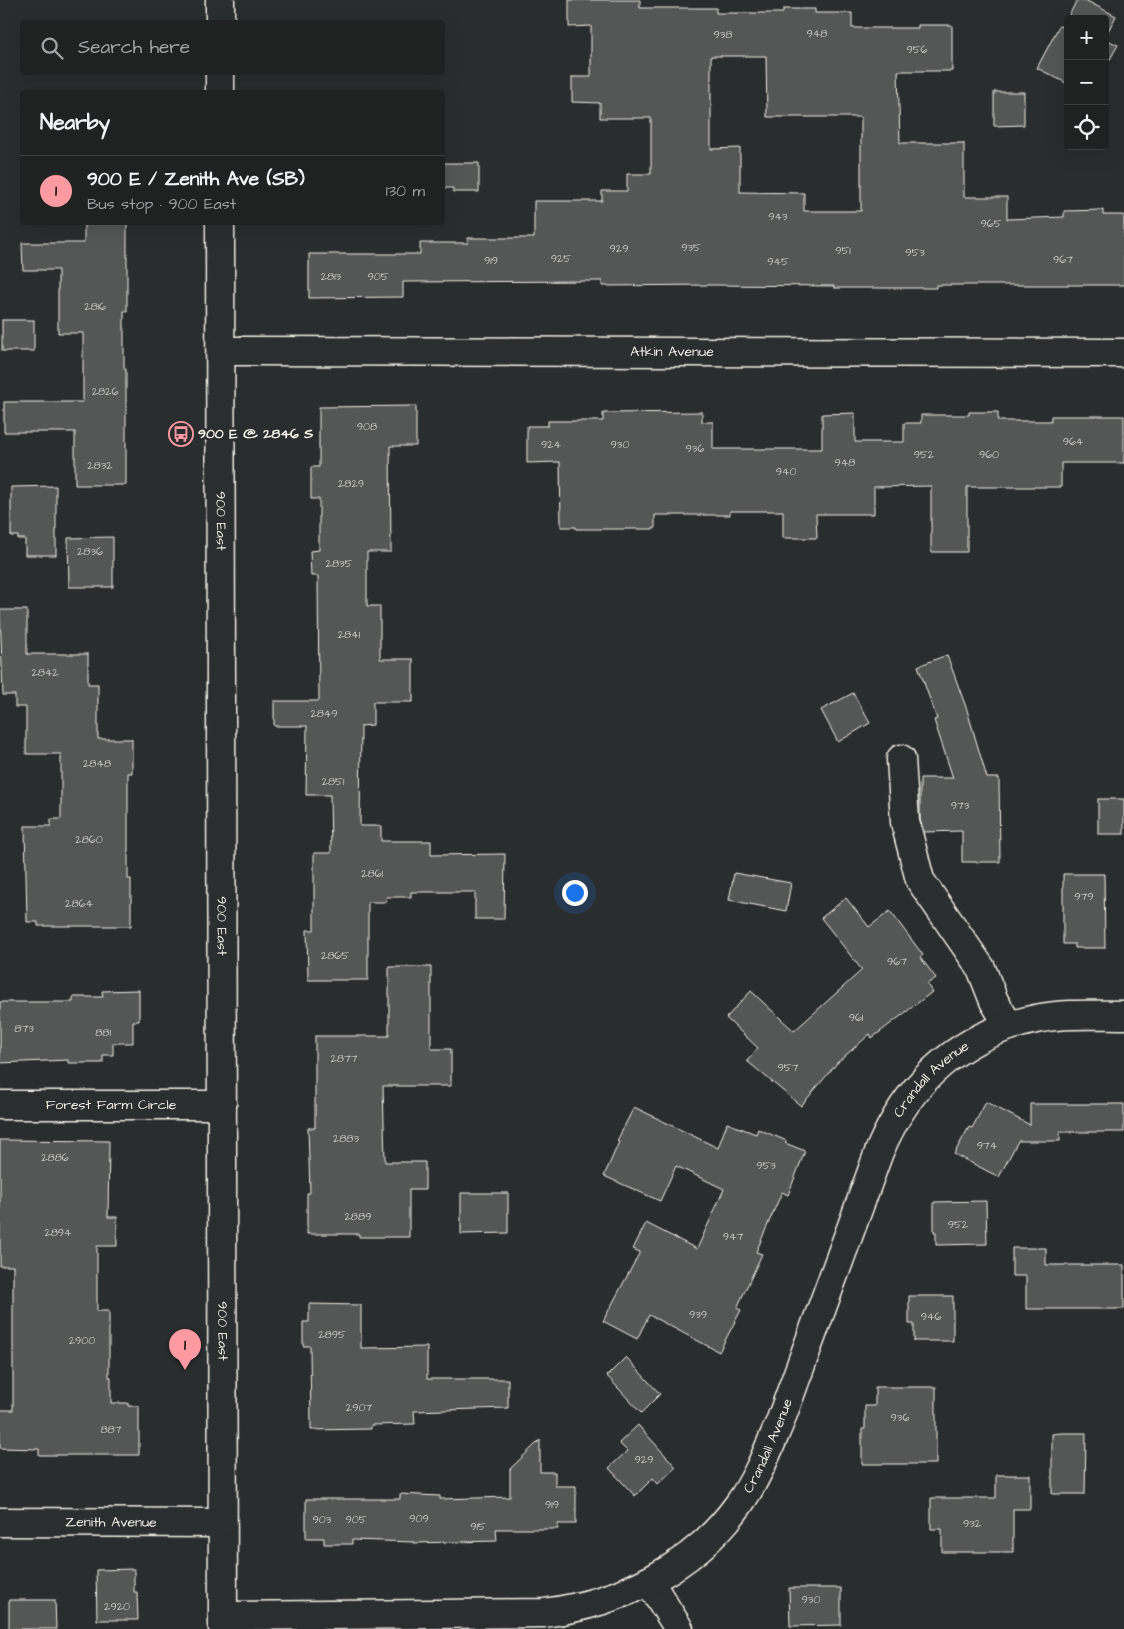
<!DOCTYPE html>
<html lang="en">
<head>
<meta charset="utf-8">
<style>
	body { margin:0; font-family:"Architects Daughter",sans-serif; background:#2d2f2f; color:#f1f3f6 }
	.controls { position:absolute; right:15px; top:15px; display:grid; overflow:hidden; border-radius:5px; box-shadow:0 5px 20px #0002 }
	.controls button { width:45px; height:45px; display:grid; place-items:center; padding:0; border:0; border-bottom:1px solid #3d3f40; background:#202222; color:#f1f3f6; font:25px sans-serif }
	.you { position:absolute; left:574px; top:892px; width:18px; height:18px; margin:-12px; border:4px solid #fff; border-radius:50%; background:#1a73e8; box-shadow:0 0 0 8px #1a73e833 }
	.badge { display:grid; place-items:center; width:32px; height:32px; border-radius:50%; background:#ff9aa2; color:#111; font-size:16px; font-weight:700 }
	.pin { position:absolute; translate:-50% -41px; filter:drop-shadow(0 1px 2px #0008) }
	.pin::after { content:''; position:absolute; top:26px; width:18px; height:15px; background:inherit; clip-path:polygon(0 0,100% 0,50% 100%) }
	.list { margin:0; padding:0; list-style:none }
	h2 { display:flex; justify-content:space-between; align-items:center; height:65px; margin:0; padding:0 20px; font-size:21px }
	h2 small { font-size:16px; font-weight:400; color:#a2a4a5 }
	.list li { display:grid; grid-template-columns:32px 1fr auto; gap:15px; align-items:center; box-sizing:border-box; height:70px; padding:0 20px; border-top:1px solid #3d3f40 }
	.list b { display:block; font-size:19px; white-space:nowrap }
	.list p { margin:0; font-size:16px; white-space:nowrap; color:#a2a4a5 }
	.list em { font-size:16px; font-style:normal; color:#a2a4a5 }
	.icon { flex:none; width:28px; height:28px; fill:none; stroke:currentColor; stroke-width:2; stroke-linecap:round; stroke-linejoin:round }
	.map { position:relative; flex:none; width:1124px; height:1629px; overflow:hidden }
	.search { position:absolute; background:#202222; box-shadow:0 5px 20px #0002; left:20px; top:20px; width:425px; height:55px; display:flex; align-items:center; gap:12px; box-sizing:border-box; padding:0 18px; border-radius:5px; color:#a2a4a5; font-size:19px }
	.panel { position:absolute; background:#202222; box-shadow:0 5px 20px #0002; left:20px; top:90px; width:425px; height:135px; border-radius:5px }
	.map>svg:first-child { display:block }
</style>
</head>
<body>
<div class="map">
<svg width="1124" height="1629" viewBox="0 0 1124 1629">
	<rect width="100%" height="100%" fill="#2a2d2e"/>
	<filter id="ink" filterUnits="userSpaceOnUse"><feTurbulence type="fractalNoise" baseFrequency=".02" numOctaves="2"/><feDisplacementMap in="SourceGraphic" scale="10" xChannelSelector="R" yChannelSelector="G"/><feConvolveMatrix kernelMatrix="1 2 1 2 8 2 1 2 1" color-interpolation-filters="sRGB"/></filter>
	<g filter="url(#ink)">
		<g fill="#555756" stroke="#f4f1e8" fill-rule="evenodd">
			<path d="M569,0h71v8h76v5h67v-4h32v4h37v15h66v-3h34v46h-54l2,72h64v54h43v22l57,-2v-6l39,-1v5h21v70h-188v3h-102v-2l-124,-1 -108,1v-5l-199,1v15l-94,1v-44h111v-11h48v-5h66v-37h68v-10h25v-17h24v-56h-51v-15l-28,-1v-25h19v-51l-22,1zM711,56h55l1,61h94v94h-57v-18l-64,-1v-44l-29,1z"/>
			<polygon points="1077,0 1085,0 1116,16 1105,37 1105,19 1068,19 1068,84 1037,68 1059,26 1063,27"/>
			<polygon points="1105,39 1118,45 1105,68"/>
			<polygon points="994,92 1024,92 1024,125 994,126"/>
			<polygon points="442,163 479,163 479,192 453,192 453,188 442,188"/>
			<polygon points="84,222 127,222 127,311 124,311 124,369 126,369 126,485 75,485 75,432 4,432 4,402 83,402 83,333 58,333 58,270 23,270 22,243 84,243"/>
			<rect x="2" y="320" width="32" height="31"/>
			<polygon points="416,406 416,446 390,446 391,552 367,552 367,606 380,606 380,659 413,659 413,702 373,702 373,725 361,726 360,826 381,826 381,841 431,841 431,855 505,854 504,919 475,919 475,892 411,892 411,897 386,897 387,902 368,902 368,980 308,980 307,930 314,930 314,853 331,853 330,795 306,795 307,726 274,726 274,701 319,701 318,576 311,576 310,551 319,550 319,499 311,499 311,467 319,467 319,407"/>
			<polygon points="702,412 702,422 713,422 713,449 822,449 822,414 855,413 855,442 904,442 904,423 921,423 921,415 969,415 969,412 998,412 998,421 1051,421 1051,416 1124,416 1124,463 1061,463 1061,487 967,487 967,552 931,552 931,486 874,487 874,514 816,514 817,538 783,538 783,511 730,511 730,515 655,515 655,529 576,529 576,527 561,527 560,462 527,463 527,426 548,426 548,421 603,421 603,413"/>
			<polygon points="56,486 56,555 25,555 25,539 18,539 18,536 11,536 11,487"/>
			<polygon points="113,537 113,587 69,587 68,538"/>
			<polygon points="0,610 27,610 27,654 88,654 88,684 98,684 98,739 132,739 132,773 128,773 128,879 131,879 131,926 38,926 38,922 27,922 25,826 51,826 51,819 61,819 61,754 26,754 26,707 15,707 15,695 3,695"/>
			<polygon points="947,655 967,710 987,778 999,778 1000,862 962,862 962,831 924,832 920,820 920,778 953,778 934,720 937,719 918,666"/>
			<polygon points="853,693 870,723 838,742 821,710"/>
			<rect x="1098" y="799" width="26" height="35"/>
			<polygon points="734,873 791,883 786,911 729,900"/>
			<polygon points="1063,874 1104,874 1105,948 1075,948 1075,944 1063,944"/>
			<polygon points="846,898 869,927 890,911 923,955 920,957 936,978 927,984 932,992 872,1038 870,1034 838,1062 801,1106 747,1061 758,1048 726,1018 751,991 794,1031 862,970 821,918"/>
			<polygon points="389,967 431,967 431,1049 451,1049 451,1086 383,1086 385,1162 425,1162 425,1190 409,1190 409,1237 359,1237 359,1234 307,1234 307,1193 310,1193 308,1128 315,1128 315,1036 389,1036"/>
			<polygon points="139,990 139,1021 133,1021 133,1043 113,1043 113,1055 103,1055 103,1063 68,1063 68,1060 0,1063 0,1002 73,1002 73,997 103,997 102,991"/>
			<polygon points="986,1102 1030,1125 1030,1104 1124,1104 1124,1132 1060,1132 1060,1141 1018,1141 999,1177 954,1154 969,1127 972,1128"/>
			<polygon points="634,1107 718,1148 727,1123 756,1134 758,1129 787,1141 785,1143 805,1151 788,1195 782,1192 756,1252 762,1254 737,1308 741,1310 719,1352 649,1315 637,1339 603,1321 640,1252 633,1249 646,1223 697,1249 724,1189 676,1166 660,1201 604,1176 619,1142 617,1141"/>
			<polygon points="0,1140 109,1141 108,1217 117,1217 117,1246 97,1246 97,1311 109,1311 109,1377 111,1377 111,1403 128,1403 128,1406 139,1406 139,1455 39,1455 39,1449 0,1448 0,1410 13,1410 13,1266 0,1266"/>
			<polygon points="461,1193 508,1193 508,1233 461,1234"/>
			<polygon points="986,1201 987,1244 936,1245 936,1232 934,1232 934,1202"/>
			<polygon points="1012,1248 1046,1248 1046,1265 1124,1265 1124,1309 1026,1309 1026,1276 1012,1276"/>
			<polygon points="909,1296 953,1296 953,1341 914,1341 914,1324 909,1324"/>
			<polygon points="309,1304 361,1305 361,1348 427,1347 427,1379 508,1379 508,1408 414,1411 415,1424 371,1425 371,1429 311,1430 310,1346 303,1346 303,1322 309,1322"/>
			<polygon points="626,1357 660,1394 641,1413 607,1376"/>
			<polygon points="875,1387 936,1387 936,1464 862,1464 862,1429 865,1429 865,1406 875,1406"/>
			<polygon points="638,1425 676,1467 658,1484 653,1478 635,1496 609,1468 627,1451 619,1443"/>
			<polygon points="1061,1433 1086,1433 1085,1494 1052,1494 1052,1434"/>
			<polygon points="540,1440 540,1472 555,1472 555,1486 576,1486 576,1524 558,1524 558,1529 496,1529 497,1541 414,1543 414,1542 352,1540 352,1544 324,1544 324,1538 306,1538 306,1499 400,1499 400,1494 440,1496 440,1499 510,1497 510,1469"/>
			<polygon points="996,1475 1030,1475 1030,1509 1013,1509 1013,1552 942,1552 942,1529 931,1529 931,1498 996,1498"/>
			<polygon points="134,1569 134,1592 137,1592 138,1620 97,1620 96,1570"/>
			<polygon points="789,1588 841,1588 841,1625 790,1626"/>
			<polygon points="9,1600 55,1600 56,1629 9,1629"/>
		</g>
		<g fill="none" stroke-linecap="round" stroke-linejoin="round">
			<defs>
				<g id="minor">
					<polyline points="220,0 220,22"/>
					<polyline points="220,72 220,92"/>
					<path id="s1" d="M220,222l3,1407"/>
					<path id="s2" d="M221,351l903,2"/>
					<polyline points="901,759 905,822 920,880 981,968 994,1001 1009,1026"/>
					<path id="s3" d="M0,1105h222"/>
					<path id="s4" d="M0,1522l222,1"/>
					<polyline points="649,1581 679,1629"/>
					<path id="s5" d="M223,1616l321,-3c76,-10 150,-45 195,-109 18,-25 29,-54 41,-82l99,-270c30,-71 80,-117 157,-133 28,-6 59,-4 88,-4"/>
				</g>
			</defs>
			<use href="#minor" stroke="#f4f1e8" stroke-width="31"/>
			<use href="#minor" stroke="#2a2d2e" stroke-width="28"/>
		</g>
	</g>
	<defs>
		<symbol id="bus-ring" viewBox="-11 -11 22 22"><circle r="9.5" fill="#2a2d2e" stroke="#ff9aa2" stroke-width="1.5"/><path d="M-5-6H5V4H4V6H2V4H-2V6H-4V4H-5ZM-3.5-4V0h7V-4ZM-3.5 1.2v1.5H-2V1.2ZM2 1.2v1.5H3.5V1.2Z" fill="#ff9aa2"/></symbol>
	</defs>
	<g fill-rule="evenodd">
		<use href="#bus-ring" x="167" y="420" width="28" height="28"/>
	</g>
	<g text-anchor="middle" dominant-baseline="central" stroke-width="5" stroke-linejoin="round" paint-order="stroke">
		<g font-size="11" fill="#cccac4">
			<text x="817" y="33">948</text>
			<text x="723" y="34">938</text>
			<text x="917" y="49">956</text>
			<text x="778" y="216">943</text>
			<text x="991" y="223">965</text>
			<text x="691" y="247">935</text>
			<text x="619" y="248">929</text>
			<text x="843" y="250">951</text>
			<text x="915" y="252">953</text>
			<text x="561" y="258">925</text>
			<text x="1063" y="259">967</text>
			<text x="491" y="260">919</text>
			<text x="778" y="261">945</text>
			<text x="331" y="276">2813</text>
			<text x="378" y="276">905</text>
			<text x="95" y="306">2816</text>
			<text x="105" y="391">2826</text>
			<text x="367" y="426">908</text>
			<text x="1073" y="441">964</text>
			<text x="551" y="444">924</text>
			<text x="620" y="444">930</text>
			<text x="695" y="448">936</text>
			<text x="924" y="454">952</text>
			<text x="989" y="454">960</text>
			<text x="845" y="462">948</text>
			<text x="100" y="465">2832</text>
			<text x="786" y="471">940</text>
			<text x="351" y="483">2829</text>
			<text x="90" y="551">2836</text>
			<text x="339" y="563">2835</text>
			<text x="349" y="634">2841</text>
			<text x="45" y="672">2842</text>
			<text x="324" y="713">2849</text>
			<text x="97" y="763">2848</text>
			<text x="333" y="781">2851</text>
			<text x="960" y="805">973</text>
			<text x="89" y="839">2860</text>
			<text x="372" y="873">2861</text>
			<text x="1084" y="896">979</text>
			<text x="79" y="903">2864</text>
			<text x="335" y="955">2865</text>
			<text x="897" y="961">967</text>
			<text x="856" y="1017">961</text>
			<text x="24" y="1028">873</text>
			<text x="103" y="1032">881</text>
			<text x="344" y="1058">2877</text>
			<text x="788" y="1067">957</text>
			<text x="346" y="1138">2883</text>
			<text x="987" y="1145">974</text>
			<text x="55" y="1157">2886</text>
			<text x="766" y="1165">953</text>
			<text x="358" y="1216">2889</text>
			<text x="958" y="1224">952</text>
			<text x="58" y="1232">2894</text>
			<text x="733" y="1236">947</text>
			<text x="698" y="1314">939</text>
			<text x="931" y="1316">946</text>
			<text x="332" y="1334">2895</text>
			<text x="82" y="1340">2900</text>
			<text x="359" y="1407">2907</text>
			<text x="900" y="1417">936</text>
			<text x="111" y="1429">887</text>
			<text x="644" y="1459">929</text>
			<text x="552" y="1504">919</text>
			<text x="419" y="1518">909</text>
			<text x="322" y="1519">903</text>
			<text x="356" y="1519">905</text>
			<text x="972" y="1523">932</text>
			<text x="478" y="1526">915</text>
			<text x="811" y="1599">930</text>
			<text x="117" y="1606">2920</text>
		</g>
		<g font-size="14" fill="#f4f1e8" stroke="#2a2d2e">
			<text stroke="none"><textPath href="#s2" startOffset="451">Atkin Avenue</textPath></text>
			<text stroke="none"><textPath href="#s1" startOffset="299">900 East</textPath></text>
			<text stroke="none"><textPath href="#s1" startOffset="704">900 East</textPath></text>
			<text stroke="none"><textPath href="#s5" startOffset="1021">Crandall Avenue</textPath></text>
			<text stroke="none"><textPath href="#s3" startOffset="111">Forest Farm Circle</textPath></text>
			<text stroke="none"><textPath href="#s1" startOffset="1109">900 East</textPath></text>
			<text stroke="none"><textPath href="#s5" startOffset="616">Crandall Avenue</textPath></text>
			<text stroke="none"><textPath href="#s4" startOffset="111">Zenith Avenue</textPath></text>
		</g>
		<g font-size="14" font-weight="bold" fill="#f4f1e8" stroke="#2a2d2e" text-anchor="start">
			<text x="198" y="434">900 E @ 2846 S</text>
		</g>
	</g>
</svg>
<div class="controls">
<button>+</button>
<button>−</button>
<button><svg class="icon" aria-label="locate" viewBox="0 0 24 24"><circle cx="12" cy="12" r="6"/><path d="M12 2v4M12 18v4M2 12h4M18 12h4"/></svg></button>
</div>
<div class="you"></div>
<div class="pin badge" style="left:185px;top:1370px">1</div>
<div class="search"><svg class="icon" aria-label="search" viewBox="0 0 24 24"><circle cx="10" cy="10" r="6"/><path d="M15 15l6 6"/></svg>Search here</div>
<section class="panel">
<h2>Nearby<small></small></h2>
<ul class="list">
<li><span class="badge">1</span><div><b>900 E / Zenith Ave (SB)</b><p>Bus stop · 900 East</p></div><em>130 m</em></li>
</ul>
</section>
</div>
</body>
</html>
